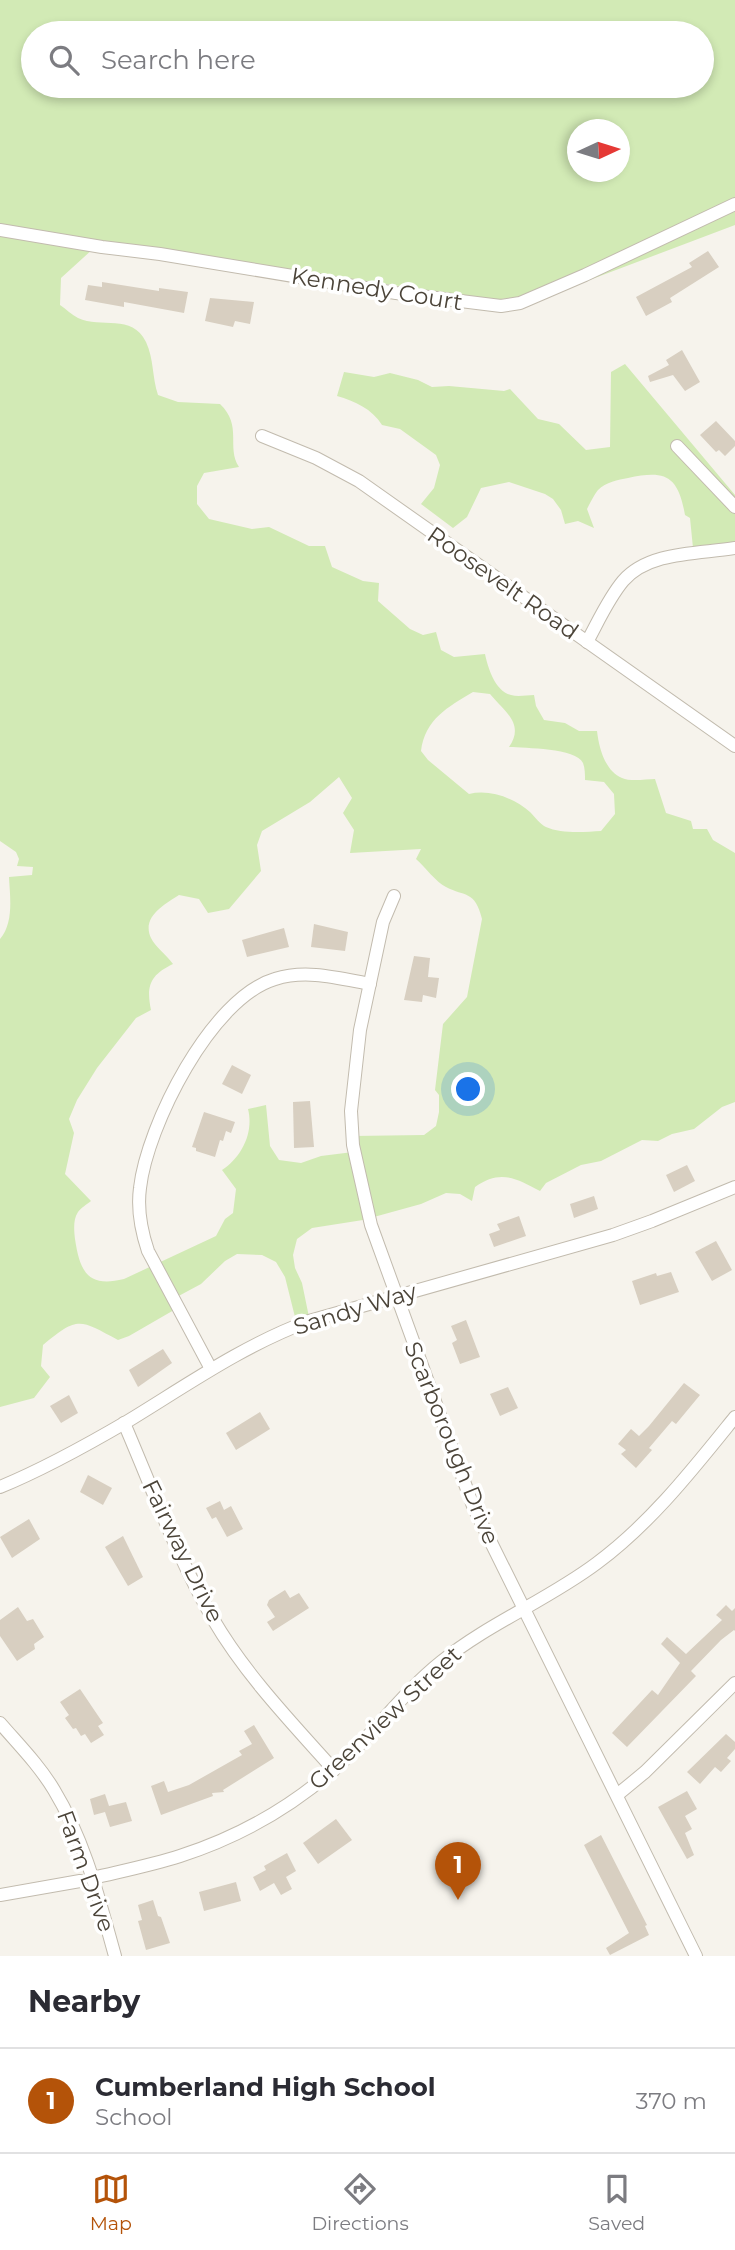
<!DOCTYPE html>
<html lang="en">
<head>
<meta charset="utf-8">
<style>
	body { margin:0; font-family:Montserrat,sans-serif; background:#f7f7f7; color:#2b2b33 }
	.compass { position:absolute; left:567px; top:119px; width:63px; height:63px; border-radius:50%; background:#fff; box-shadow:0 4px 10px #0003; rotate:86deg }
	.you { position:absolute; left:469px; top:1090px; width:24px; height:24px; margin:-18px; border:5px solid #fff; border-radius:50%; background:#1a73e8; box-shadow:0 0 0 10px #1a73e833 }
	.badge { display:grid; place-items:center; width:46px; height:46px; border-radius:50%; background:#b45309; color:#fff; font-size:23px; font-weight:700 }
	.pin { position:absolute; translate:-50% -58px; filter:drop-shadow(0 2px 4px #0008) }
	.pin::after { content:''; position:absolute; top:37px; width:24px; height:21px; background:inherit; clip-path:polygon(0 0,100% 0,50% 100%) }
	.list { margin:0; padding:0; list-style:none }
	h2 { display:flex; justify-content:space-between; align-items:center; height:91px; margin:0; padding:0 28px; font-size:30px }
	h2 small { font-size:23px; font-weight:400; color:#7c7c81 }
	.list li { display:grid; grid-template-columns:46px 1fr auto; gap:21px; align-items:center; box-sizing:border-box; height:105px; padding:0 28px; border-top:2px solid #e1e1e2 }
	.list b { display:block; font-size:26px; white-space:nowrap }
	.list p { margin:0; font-size:23px; white-space:nowrap; color:#7c7c81 }
	.list em { font-size:23px; font-style:normal; color:#7c7c81 }
	.icon { flex:none; width:38px; height:38px; fill:none; stroke:currentColor; stroke-width:2; stroke-linecap:round; stroke-linejoin:round }
	.map { position:relative; flex:none; width:735px; height:1956px; overflow:hidden }
	.search { position:absolute; background:#fff; box-shadow:0 4px 10px #0003; left:21px; right:21px; top:21px; height:77px; display:flex; align-items:center; gap:18px; box-sizing:border-box; padding:0 24px; border-radius:38px; color:#7c7c81; font-size:26px }
	.sheet { height:196px; background:#fff }
	nav { display:flex; justify-content:space-around; align-items:center; box-sizing:border-box; height:98px; border-top:2px solid #e1e1e2; background:#fff; font-size:19px; color:#7c7c81 }
	nav a { display:grid; justify-items:center; gap:4px }
	nav .on { color:#b45309 }
	.map>svg:first-child { display:block }
</style>
</head>
<body>
<div class="map">
<svg width="735" height="1956" viewBox="0 0 735 1956">
	<rect width="100%" height="100%" fill="#f6f3ec"/>
	<g fill="#d2eab5" fill-rule="evenodd">
		<path d="M0,0h735v225l-164,62 -35,8 -43,5 -358,-53 -41,1 -33,30 -1,27c6,4 12,10 18,13 23,11 54,-5 68,24 8,17 6,35 12,53l20,7 42,2c23,22 6,43 19,63l-35,6 -7,13v18l12,15 43,10 17,-2 40,19h16l7,21 31,14 16,2 -1,18 32,28 13,6 13,-3 5,18 13,7 31,-3c3,14 10,37 26,41 7,2 16,0 23,0l2,11 8,14 21,3 14,8h18c2,17 8,40 25,47 9,4 24,1 33,1l11,34 25,8 2,8h14l6,11 22,13v249l-13,5 -28,22 -22,5 -14,7 -16,-1 -41,21 -20,4 -35,18 -6,8c-24,-13 -40,-22 -65,-4l-3,14 -12,-7 -14,-1 -25,11 -58,16 -51,8 -15,11 -4,16 2,13 7,15 7,34 -13,4 -11,-44 -9,-15 -14,-7 -25,-1 -12,7 -24,23 -28,15 1,11 -45,26 -11,4c-39,-21 -40,-24 -75,5l-2,21 9,11 -16,21 -34,9v-468c14,-16 10,-42 9,-62l23,-2 1,-8 -16,-1 2,-7 -3,-7 -16,-11zM33,33h669v53h-669zM578,130h42v42h-42zM473,692l17,2c15,18 35,30 19,53 16,1 67,1 74,16 2,5 2,12 2,17l19,2 10,12 1,20 -14,17c-16,1 -40,3 -55,-4 -5,-2 -11,-10 -16,-15 -16,-14 -40,-23 -61,-18l-41,-34 -7,-9c4,-32 27,-44 52,-59zM339,777l13,21 -9,15 11,17 -4,23 71,-4 -5,10c9,8 20,23 30,28 19,10 29,3 36,32l-15,78 -24,27 -8,66 4,5v17l-3,14 -12,9 -71,1v16l-32,4 -20,7 -22,-3 -9,-14 -4,-41 -18,4c6,23 -6,48 -26,61l14,19 -3,24 -8,6 -9,17 -92,43c-36,9 -44,-7 -49,-40 -1,-8 -2,-20 3,-27 3,-4 9,-8 13,-11l-26,-27 9,-41 -5,-14 8,-19 20,-32 39,-50 15,-8c-5,-24 -1,-35 22,-46 -6,-9 -18,-17 -22,-26 -10,-21 14,-34 28,-43l20,4 9,14 21,-4 32,-38 -4,-26 5,-14 48,-29z"/>
		<path d="M625,364l110,131v51l-42,2 -3,-30 -5,-3c-7,-40 -20,-45 -57,-37 -10,2 -22,4 -30,12 -4,5 -8,13 -11,19l7,19 -16,-7 -13,3 -4,-14 -8,-11 -8,-5 -36,-12 -28,6 -14,29 -14,11 -32,-24 13,-16 6,-23 -4,-10 -36,-26 -18,-4c-10,-16 -27,-24 -45,-29l7,-24 30,5 16,-4 28,7 14,7 17,-1 55,5 6,-2 28,30 21,5 27,26 24,-3 1,-75z"/>
	</g>
	<g fill="#d8cfc1">
		<polygon points="708,251 719,267 670,298 672,302 646,316 636,297 692,267 689,263"/>
		<polygon points="102,282 159,291 159,288 188,292 184,313 124,302 124,307 85,300 88,285 102,287"/>
		<polygon points="210,298 254,302 250,324 235,321 233,327 205,321"/>
		<polygon points="682,350 700,382 685,391 673,375 650,382 648,376 669,365 666,360"/>
		<polygon points="716,421 735,441 735,446 725,456 719,450 716,452 700,435"/>
		<polygon points="314,924 348,932 345,951 311,947"/>
		<polygon points="284,928 289,947 247,957 242,940"/>
		<polygon points="414,956 430,958 428,977 439,978 436,998 423,995 422,1002 404,1000"/>
		<polygon points="232,1065 251,1075 242,1094 222,1084"/>
		<polygon points="310,1101 314,1147 294,1148 293,1102"/>
		<polygon points="204,1112 235,1122 231,1133 226,1131 223,1141 220,1140 215,1157 196,1151 196,1148 192,1147"/>
		<polygon points="687,1165 695,1181 674,1192 666,1175"/>
		<polygon points="594,1196 598,1209 574,1218 570,1204"/>
		<polygon points="519,1216 526,1236 494,1247 489,1234 500,1230 497,1224"/>
		<polygon points="716,1241 732,1270 712,1281 695,1252"/>
		<polygon points="671,1272 679,1292 640,1305 632,1281 656,1273 657,1276"/>
		<polygon points="466,1320 480,1357 460,1364 452,1343 457,1340 451,1326"/>
		<polygon points="163,1349 172,1363 138,1387 129,1370"/>
		<polygon points="684,1383 700,1395 676,1424 672,1421 649,1448 652,1450 636,1468 621,1454 626,1450 618,1444 631,1429 639,1436 649,1426"/>
		<polygon points="508,1387 518,1408 500,1416 490,1394"/>
		<polygon points="69,1395 78,1413 61,1423 50,1406"/>
		<polygon points="260,1412 270,1429 236,1450 226,1433"/>
		<polygon points="88,1475 112,1488 103,1505 80,1492"/>
		<polygon points="220,1501 224,1510 231,1506 243,1529 227,1537 216,1517 212,1519 206,1508"/>
		<polygon points="29,1519 40,1539 12,1558 0,1537"/>
		<polygon points="123,1536 143,1577 128,1586 105,1547"/>
		<polygon points="285,1590 290,1598 299,1593 309,1608 273,1631 267,1622 275,1617 267,1605 269,1600"/>
		<polygon points="726,1605 732,1611 735,1608 735,1631 734,1630 721,1640 691,1671 696,1676 627,1747 612,1733 652,1690 658,1695 680,1663 661,1644 667,1637 686,1654 722,1620 716,1615"/>
		<polygon points="18,1607 27,1621 33,1619 44,1637 34,1644 35,1649 17,1661 0,1636 0,1620"/>
		<polygon points="80,1689 103,1723 98,1726 104,1735 91,1743 85,1734 81,1736 76,1728 73,1729 65,1718 69,1715 60,1702"/>
		<polygon points="254,1725 274,1758 223,1790 224,1792 212,1793 213,1796 161,1815 151,1786 164,1781 168,1792 189,1785 242,1755 239,1751 252,1744 244,1731"/>
		<polygon points="726,1734 735,1742 735,1749 727,1758 731,1761 721,1772 715,1767 700,1784 687,1772"/>
		<polygon points="687,1791 697,1809 685,1816 692,1829 685,1833 694,1855 687,1859 658,1807"/>
		<polygon points="105,1794 109,1806 126,1802 132,1821 110,1827 105,1812 94,1815 90,1799"/>
		<polygon points="336,1819 352,1840 318,1864 303,1843"/>
		<polygon points="601,1835 647,1925 645,1926 649,1935 610,1955 606,1948 629,1933 584,1845"/>
		<polygon points="287,1853 296,1871 286,1877 292,1889 281,1895 274,1883 260,1891 253,1877 266,1870 264,1866"/>
		<polygon points="236,1882 241,1901 204,1911 199,1892"/>
		<polygon points="153,1900 158,1916 161,1917 170,1943 146,1950 138,1921 142,1920 138,1905"/>
	</g>
	<g fill="none" stroke-linecap="round" stroke-linejoin="round">
		<defs>
			<g id="minor">
				<polyline points="0,230 102,247 160,254 396,293 501,306 520,303 585,275 735,204"/>
				<polyline points="262,436 316,458 359,481 735,746"/>
				<polyline points="677,446 735,507"/>
				<path d="M587,642c11,-20 21,-43 36,-61 26,-30 76,-27 112,-33"/>
				<polyline points="394,896 383,922 360,1030 351,1111 353,1145 371,1225 473,1506 696,1956"/>
				<path d="M211,1369l-63,-118c-7,-21 -11,-41 -8,-63 7,-62 71,-190 135,-209 31,-10 63,-1 95,5"/>
				<path d="M124,1423c28,65 53,134 89,196 32,55 78,103 121,151"/>
				<path d="M0,1487c44,-18 87,-42 128,-66 59,-36 116,-76 181,-100l304,-86 39,-14 83,-34"/>
				<path d="M0,1723c19,22 39,42 54,67 31,51 45,109 61,166"/>
				<polyline points="617,1795 645,1772 735,1683"/>
				<path d="M93,1878c29,-7 59,-13 87,-22 56,-18 108,-47 152,-85 39,-33 69,-77 109,-109 48,-39 107,-62 156,-99 54,-40 96,-94 138,-146"/>
				<polyline points="0,1895 80,1881"/>
			</g>
		</defs>
		<use href="#minor" stroke="#c2bbae" stroke-width="14"/>
		<use href="#minor" stroke="#fff" stroke-width="12"/>
	</g>
	<g text-anchor="middle" dominant-baseline="central" stroke-width="7" stroke-linejoin="round" paint-order="stroke">
		<g font-size="23" fill="#4b4439" stroke="#fff">
			<text transform="translate(377 289) rotate(9)">Kennedy Court</text>
			<text transform="translate(503 583) rotate(35)">Roosevelt Road</text>
			<text transform="translate(355 1309) rotate(-17)">Sandy Way</text>
			<text transform="translate(452 1443) rotate(68)">Scarborough Drive</text>
			<text transform="translate(183 1551) rotate(64)">Fairway Drive</text>
			<text transform="translate(385 1718) rotate(-43)">Greenview Street</text>
			<text transform="translate(86 1871) rotate(70)">Farm Drive</text>
		</g>
	</g>
</svg>
<svg class="compass" viewBox="-18 -18 36 36"><path d="M0-13l5 13h-10z" fill="#e53935"/><path d="M0 13l5-13h-10z" fill="#7c7c81"/></svg>
<div class="you"></div>
<div class="pin badge" style="left:458px;top:1900px">1</div>
<div class="search"><svg class="icon" aria-label="search" viewBox="0 0 24 24"><circle cx="10" cy="10" r="6"/><path d="M15 15l6 6"/></svg>Search here</div>
</div>
<section class="sheet">
<h2>Nearby<small></small></h2>
<ul class="list">
<li><span class="badge">1</span><div><b>Cumberland High School</b><p>School</p></div><em>370 m</em></li>
</ul>
</section>
<nav>
<a class="on"><svg class="icon" aria-label="map" viewBox="0 0 24 24"><path d="M3 6l6-2 6 2 6-2v14l-6 2-6-2-6 2zM9 4v14M15 6v14"/></svg>Map</a>
<a><svg class="icon" aria-label="directions" viewBox="0 0 24 24"><path d="M12 3l9 9-9 9-9-9zM9 14v-3h6M13 9l2 2-2 2"/></svg>Directions</a>
<a><svg class="icon" aria-label="saved" viewBox="0 0 24 24"><path d="M7 4h10v16l-5-4-5 4z"/></svg>Saved</a>
</nav>
</body>
</html>
